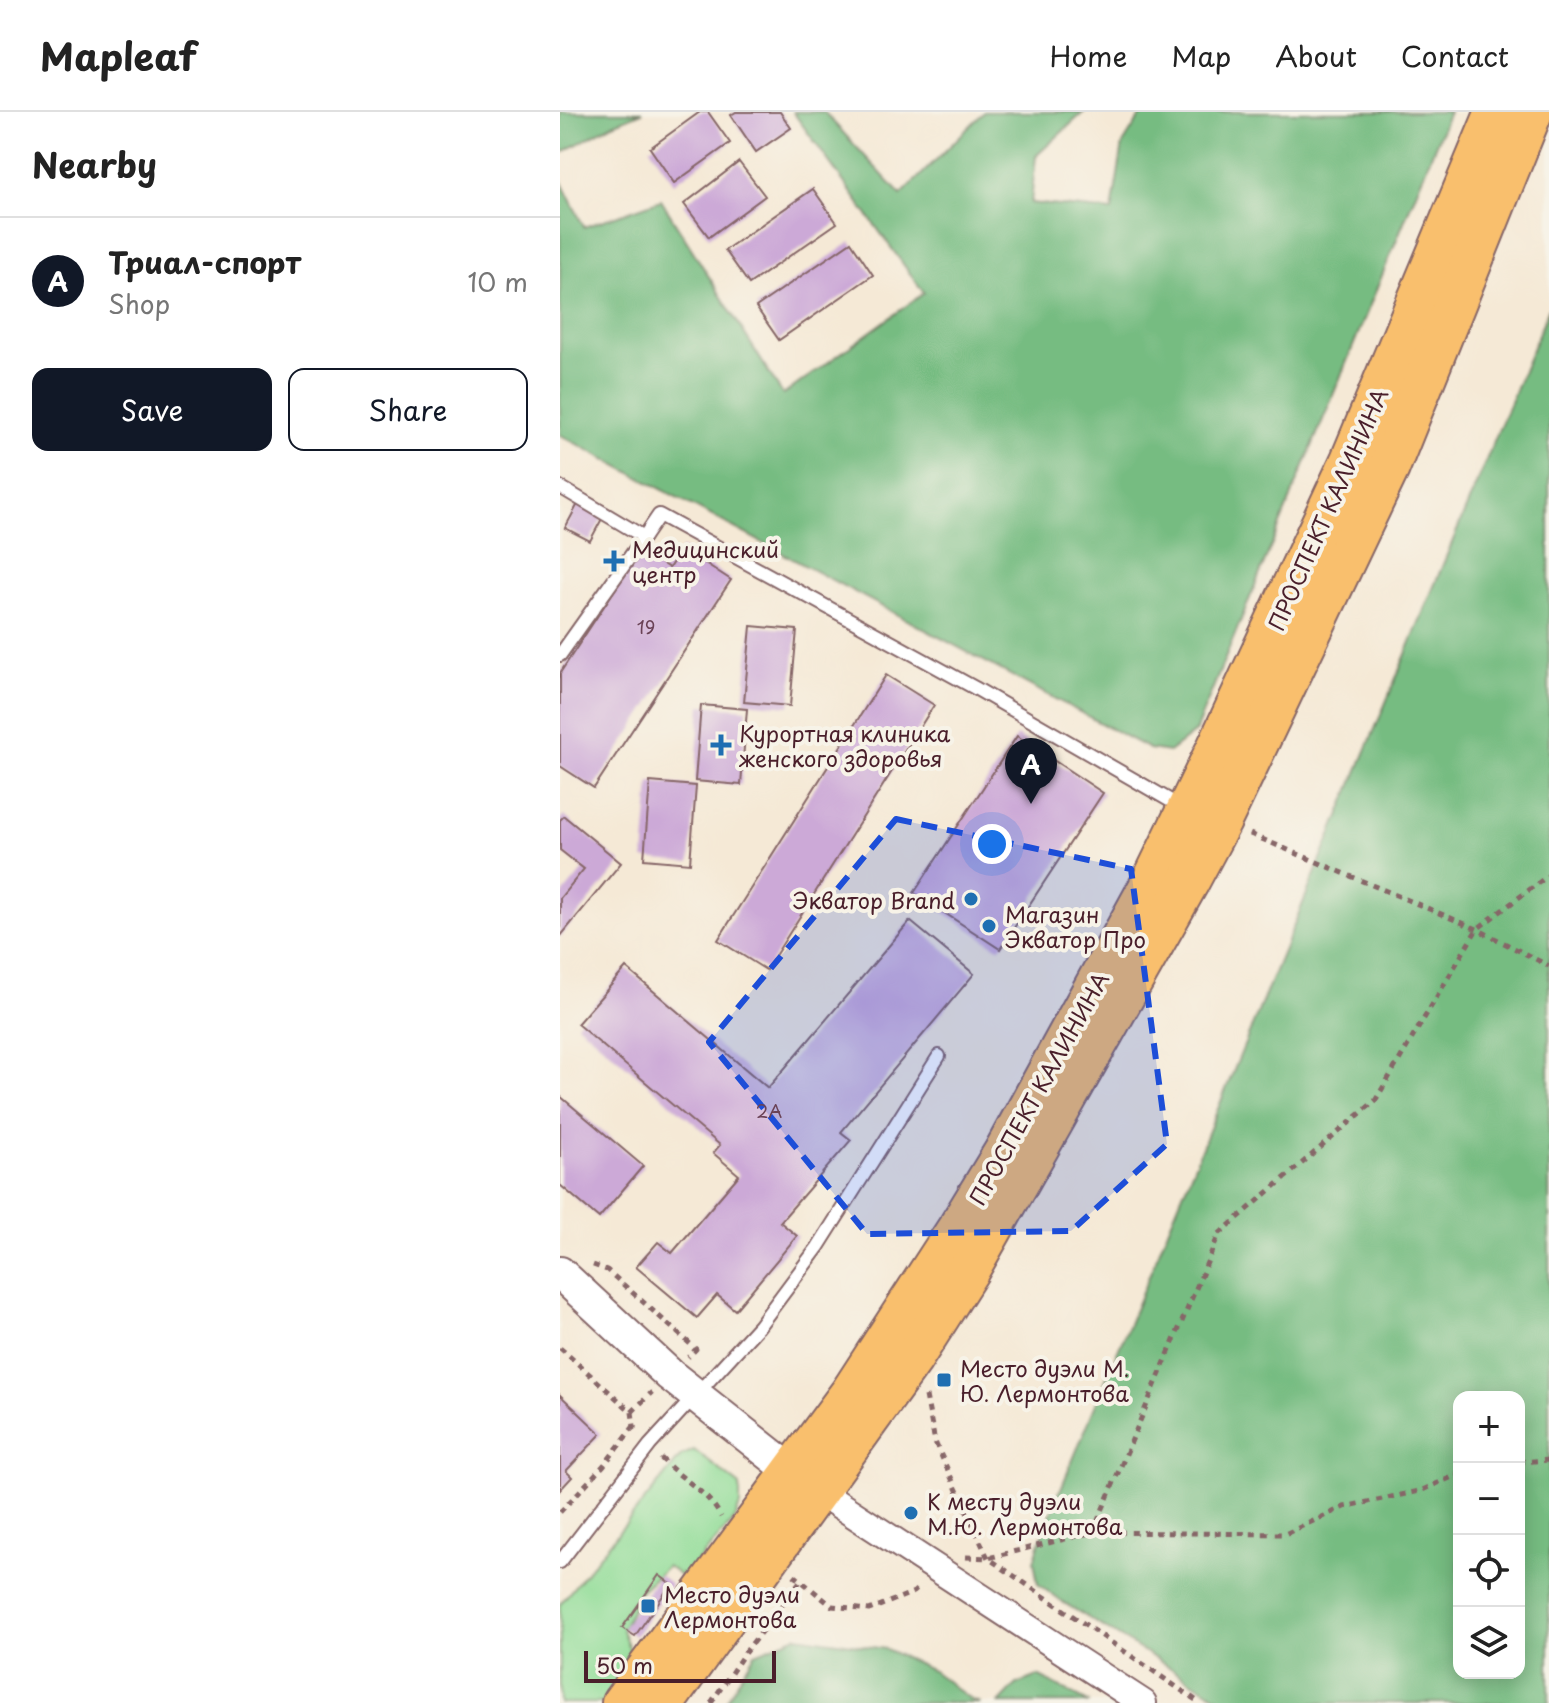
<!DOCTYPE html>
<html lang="en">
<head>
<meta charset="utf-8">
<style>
	body { margin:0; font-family:"Playpen Sans",sans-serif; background:#f2f2f2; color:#222 }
	.controls { position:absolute; right:24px; bottom:24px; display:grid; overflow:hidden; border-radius:16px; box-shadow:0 4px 20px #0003 }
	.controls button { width:72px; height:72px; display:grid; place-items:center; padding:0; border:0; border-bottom:2px solid #e0e0e0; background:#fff; color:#222; font:40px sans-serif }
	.scale { position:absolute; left:24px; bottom:20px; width:192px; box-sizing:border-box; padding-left:8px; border:4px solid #4a1f2b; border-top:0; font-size:22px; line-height:28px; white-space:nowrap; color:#4a1f2b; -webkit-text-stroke:6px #f7f3e8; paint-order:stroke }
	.you { position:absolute; left:432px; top:732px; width:28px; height:28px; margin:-20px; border:6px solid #fff; border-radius:50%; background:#1a73e8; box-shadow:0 0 0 12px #1a73e833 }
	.badge { display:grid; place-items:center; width:52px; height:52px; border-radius:50%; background:#111827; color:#fff; font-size:26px; font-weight:700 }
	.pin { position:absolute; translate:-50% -66px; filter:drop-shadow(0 2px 4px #0008) }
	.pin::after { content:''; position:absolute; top:42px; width:28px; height:24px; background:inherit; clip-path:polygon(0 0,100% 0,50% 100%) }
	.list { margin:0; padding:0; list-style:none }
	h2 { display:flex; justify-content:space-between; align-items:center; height:104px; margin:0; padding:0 32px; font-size:34px }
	h2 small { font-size:26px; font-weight:400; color:#767676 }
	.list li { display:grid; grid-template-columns:52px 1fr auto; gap:24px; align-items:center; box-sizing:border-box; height:128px; padding:0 32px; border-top:2px solid #e0e0e0 }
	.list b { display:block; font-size:30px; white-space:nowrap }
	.list p { margin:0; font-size:26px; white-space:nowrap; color:#767676 }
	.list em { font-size:26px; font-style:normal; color:#767676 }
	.actions { display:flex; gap:16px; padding:24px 32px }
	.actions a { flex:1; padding:18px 0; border:2px solid #111827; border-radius:16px; text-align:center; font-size:28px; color:#111827 }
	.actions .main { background:#111827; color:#fff }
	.icon { flex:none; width:44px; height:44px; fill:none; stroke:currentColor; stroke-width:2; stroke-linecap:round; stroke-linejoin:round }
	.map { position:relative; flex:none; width:989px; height:1591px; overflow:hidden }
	header { display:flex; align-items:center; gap:48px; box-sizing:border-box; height:112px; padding:0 40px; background:#fff; border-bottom:2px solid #e0e0e0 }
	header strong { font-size:38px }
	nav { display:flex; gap:44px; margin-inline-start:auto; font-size:28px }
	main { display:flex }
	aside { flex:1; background:#fff }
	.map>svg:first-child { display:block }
</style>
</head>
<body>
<header>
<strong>Mapleaf</strong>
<nav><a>Home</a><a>Map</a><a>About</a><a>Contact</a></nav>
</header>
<main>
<aside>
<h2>Nearby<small></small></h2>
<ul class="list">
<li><span class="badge">A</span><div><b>Триал-спорт</b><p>Shop</p></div><em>10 m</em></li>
</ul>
<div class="actions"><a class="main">Save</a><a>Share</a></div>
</aside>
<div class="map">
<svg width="989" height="1591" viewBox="0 0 989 1591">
	<rect width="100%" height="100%" fill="#f7f3e8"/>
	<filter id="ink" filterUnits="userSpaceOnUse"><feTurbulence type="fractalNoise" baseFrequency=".0125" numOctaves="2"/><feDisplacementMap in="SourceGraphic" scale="16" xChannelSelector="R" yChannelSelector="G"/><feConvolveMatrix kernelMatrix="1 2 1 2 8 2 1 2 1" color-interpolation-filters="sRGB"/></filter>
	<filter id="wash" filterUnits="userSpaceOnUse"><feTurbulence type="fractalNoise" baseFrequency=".006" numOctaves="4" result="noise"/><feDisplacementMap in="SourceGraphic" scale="32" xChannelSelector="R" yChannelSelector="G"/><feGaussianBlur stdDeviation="1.8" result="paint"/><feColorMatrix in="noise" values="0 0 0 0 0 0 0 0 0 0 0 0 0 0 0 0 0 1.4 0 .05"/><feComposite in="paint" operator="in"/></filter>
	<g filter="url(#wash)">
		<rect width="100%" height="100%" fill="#f5e9d6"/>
		<polygon fill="#93dd99" stroke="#6e7e62" stroke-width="2" points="134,1338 180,1374 180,1393 175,1407 123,1466 107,1454 81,1478 62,1518 71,1541 45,1591 0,1591 0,1492 121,1344"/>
		<g fill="#76bc81" stroke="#606e56" stroke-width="2" fill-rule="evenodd">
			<polygon points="0,0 82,0 53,12 0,42"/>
			<polygon points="233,0 264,0 341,83 424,0 524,0 476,44 471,91 552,99 563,32 583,0 889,0 635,620 609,640 589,637 0,323 0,67 24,115 101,88 223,283 364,181"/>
			<path d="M989,196v1395h-321l-169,-103 -21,-16 -4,-23 9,-29zM899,1285h60v276h-60z"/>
			<polygon points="237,1524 326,1537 373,1559 413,1589 421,1591 165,1591 195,1541"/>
			<polygon points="478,1564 530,1591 439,1591 457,1572"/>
		</g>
		<g id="blocks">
			<g fill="#cca9d7">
				<polygon points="140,0 148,0 170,31 114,71 90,36"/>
				<polygon points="176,0 220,0 231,16 196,40 171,3"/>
				<polygon points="179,50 205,84 149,125 124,92"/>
				<polygon points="253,77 277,111 189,172 165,138"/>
				<polygon points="291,130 313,163 219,228 196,195"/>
				<polygon points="19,390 44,403 30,429 5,416"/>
				<polygon points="122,436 171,468 34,676 0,654 0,561 81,438 109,456"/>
				<polygon points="191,514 237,518 230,594 184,590"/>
				<polygon points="326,563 374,593 206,858 158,828"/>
				<polygon points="141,593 187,597 181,673 135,669"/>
				<polygon points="457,624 543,681 440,837 354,781"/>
				<polygon points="90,670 136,674 130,751 84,747"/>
				<polygon points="4,704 61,751 0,825 0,786 24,757 0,738 0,708"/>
				<polygon points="350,809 414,862 281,1020 291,1028 220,1110 237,1124 175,1198 157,1183 137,1206 76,1155 98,1130 112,1141 179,1063 153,1041 160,1033 17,912 66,856 208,976"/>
				<polygon points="0,984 83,1054 39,1106 0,1073"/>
				<polygon points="0,1283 41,1322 6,1359 12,1365 0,1378"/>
				<polygon points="99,1463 111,1472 75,1524 62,1516"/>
			</g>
		</g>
	</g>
	<g filter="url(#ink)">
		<use href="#blocks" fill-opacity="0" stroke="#866667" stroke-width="2"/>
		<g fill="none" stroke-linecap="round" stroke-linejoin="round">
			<defs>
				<g id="service">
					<polyline points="0,375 84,425 99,403 415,576 623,696"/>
					<polyline points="0,543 84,425"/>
					<polyline points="0,1450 90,1333 199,1214 258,1135 379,944"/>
				</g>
				<polyline id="minor" points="258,1379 583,1591"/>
				<polyline id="tertiary" points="0,1161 110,1263 234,1361"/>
				<g id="primary">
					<polyline points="62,1591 292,1279 398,1116 443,1042 594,766 657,636 791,348 936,0"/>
					<polyline points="104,1591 353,1246 409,1158 628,771 661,709 829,356 972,0"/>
				</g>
			</defs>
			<use href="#service" stroke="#866667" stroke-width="16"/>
			<use href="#minor" stroke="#866667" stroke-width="30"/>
			<use href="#tertiary" stroke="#866667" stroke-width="36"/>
			<use href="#primary" stroke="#866667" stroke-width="44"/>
			<g stroke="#866667" stroke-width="5" stroke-dasharray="6 6" stroke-linecap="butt">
				<polyline points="690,722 917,817 989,854"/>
				<polyline points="33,1153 47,1158 136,1237 128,1245"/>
				<polyline points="0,1236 72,1300 74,1314 79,1320"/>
				<polyline points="366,1284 375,1330 428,1446 640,1591"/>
				<polyline points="72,1300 92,1280"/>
				<path d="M101,1346c19,21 47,33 60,59"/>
				<polyline points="959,1350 989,1348"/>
				<polyline points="0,1400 44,1353 74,1314"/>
				<polyline points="533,1420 659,1122 815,989 917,817 989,763"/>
				<polyline points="406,1445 428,1446 533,1420 725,1422 784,1395 860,1379 899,1362"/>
				<polyline points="234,1463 272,1494 309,1498 354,1480 359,1475"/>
				<polyline points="151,1591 183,1543 241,1468"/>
			</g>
			<use href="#service" stroke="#fff" stroke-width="12"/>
			<use href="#minor" stroke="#fff" stroke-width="26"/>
			<use href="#tertiary" stroke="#fff" stroke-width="32"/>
			<use href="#primary" stroke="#f9bf6d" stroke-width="40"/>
		</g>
	</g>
	<path fill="#1d4ed8" fill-opacity="0.2" stroke="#1d4ed8" stroke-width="6" stroke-dasharray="16 10" stroke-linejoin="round" d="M336,707l235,50 36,275 -96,87 -204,3 -158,-192z"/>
	<g fill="#1f6fb2" stroke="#f7f3e8" stroke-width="3">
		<path d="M50 437h8v8h8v8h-8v8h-8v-8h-8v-8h8z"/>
		<path d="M157 621h8v8h8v8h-8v8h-8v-8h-8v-8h8z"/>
		<circle cx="411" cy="787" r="8"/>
		<circle cx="429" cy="814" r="8"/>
		<rect x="376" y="1260" width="16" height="16" rx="4"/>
		<circle cx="351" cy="1401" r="8"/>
		<rect x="80" y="1486" width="16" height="16" rx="4"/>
	</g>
	<g text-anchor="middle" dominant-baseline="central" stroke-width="8" stroke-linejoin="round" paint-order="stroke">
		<g font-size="18" fill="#6a4256">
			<text x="86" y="514">19</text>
			<text x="209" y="998">2А</text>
		</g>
		<g font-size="22" fill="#4a1f2b" stroke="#f7f3e8">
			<text transform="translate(767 397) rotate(-66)">ПРОСПЕКТ КАЛИНИНА</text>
			<text transform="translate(478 976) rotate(-61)">ПРОСПЕКТ КАЛИНИНА</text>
		</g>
		<g font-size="22" fill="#4a1f2b" stroke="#f7f3e8" text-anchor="start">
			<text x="72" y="436">Медицинский<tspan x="72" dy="25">центр</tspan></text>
			<text x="179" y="620">Курортная клиника<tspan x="179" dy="25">женского здоровья</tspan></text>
			<text x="395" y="787" text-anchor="end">Экватор Brand</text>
			<text x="445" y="801">Магазин<tspan x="445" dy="25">Экватор Про</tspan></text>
			<text x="400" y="1255">Место дуэли М.<tspan x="400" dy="25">Ю. Лермонтова</tspan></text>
			<text x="367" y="1388">К месту дуэли<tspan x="367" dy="25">М.Ю. Лермонтова</tspan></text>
			<text x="104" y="1481">Место дуэли<tspan x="104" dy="25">Лермонтова</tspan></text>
		</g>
	</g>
</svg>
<div class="controls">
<button>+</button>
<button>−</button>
<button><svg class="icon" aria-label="locate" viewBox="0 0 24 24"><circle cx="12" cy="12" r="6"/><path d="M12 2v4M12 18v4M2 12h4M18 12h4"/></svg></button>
<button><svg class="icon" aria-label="layers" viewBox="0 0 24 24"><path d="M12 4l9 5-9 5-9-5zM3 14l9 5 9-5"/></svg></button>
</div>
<div class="scale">50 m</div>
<div class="you"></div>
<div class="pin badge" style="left:471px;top:692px">A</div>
</div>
</main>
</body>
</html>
